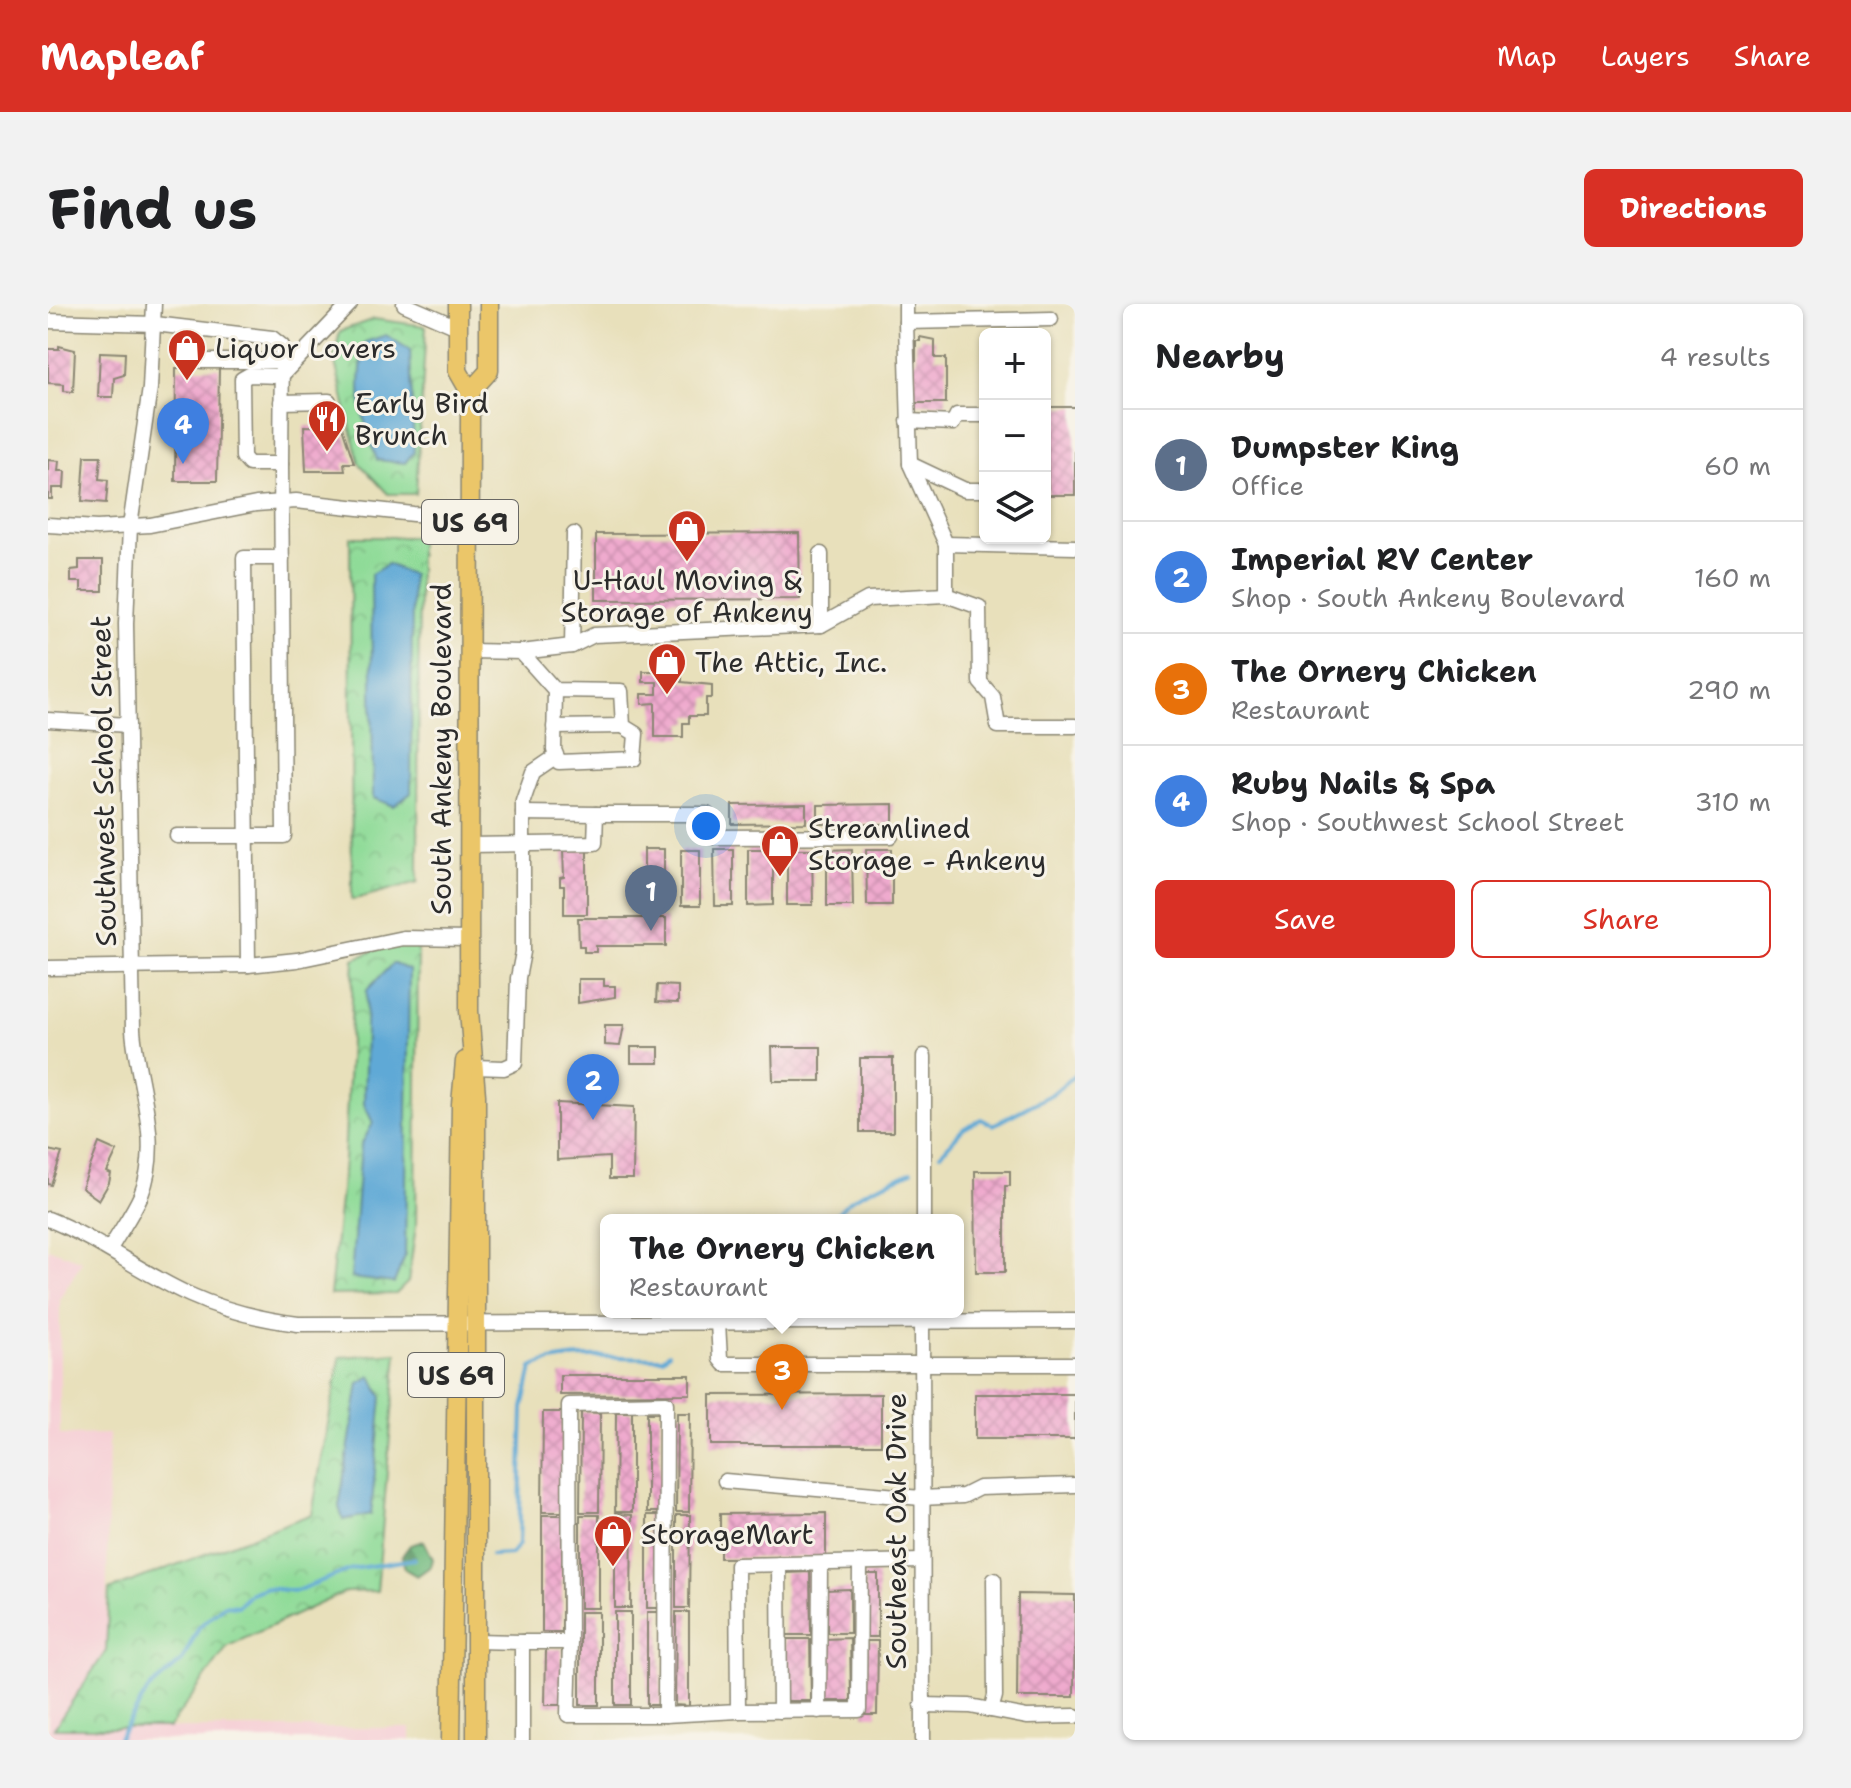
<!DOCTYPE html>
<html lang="en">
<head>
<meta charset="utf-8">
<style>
	body { margin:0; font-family:"Shantell Sans",sans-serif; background:#f2f2f2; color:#202124 }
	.controls { position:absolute; right:24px; top:24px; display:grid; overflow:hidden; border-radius:12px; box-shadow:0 2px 6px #0004 }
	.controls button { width:72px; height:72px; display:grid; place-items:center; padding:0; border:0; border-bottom:2px solid #e0e0e0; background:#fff; color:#202124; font:40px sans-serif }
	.you { position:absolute; left:658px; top:522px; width:28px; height:28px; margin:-20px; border:6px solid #fff; border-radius:50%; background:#1a73e8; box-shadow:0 0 0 12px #1a73e833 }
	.badge { display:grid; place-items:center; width:52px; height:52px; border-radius:50%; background:#d93025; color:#fff; font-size:26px; font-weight:700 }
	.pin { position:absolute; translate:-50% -66px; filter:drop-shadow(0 2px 4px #0008) }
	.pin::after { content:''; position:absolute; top:42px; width:28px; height:24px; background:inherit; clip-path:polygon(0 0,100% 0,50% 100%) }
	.popup { position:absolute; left:552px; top:910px; width:364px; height:104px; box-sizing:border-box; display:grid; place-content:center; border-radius:12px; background:#fff; filter:drop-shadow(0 2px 6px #0005); font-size:26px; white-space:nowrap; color:#757577 }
	.popup b { font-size:30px; color:#202124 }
	.popup::after { content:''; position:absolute; left:50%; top:100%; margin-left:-16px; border:16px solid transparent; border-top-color:#fff }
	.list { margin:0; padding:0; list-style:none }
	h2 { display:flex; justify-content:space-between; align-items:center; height:104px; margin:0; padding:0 32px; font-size:34px }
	h2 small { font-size:26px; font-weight:400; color:#757577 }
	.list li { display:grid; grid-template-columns:52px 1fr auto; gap:24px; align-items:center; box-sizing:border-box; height:112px; padding:0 32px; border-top:2px solid #e0e0e0 }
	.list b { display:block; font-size:30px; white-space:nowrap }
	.list p { margin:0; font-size:26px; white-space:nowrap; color:#757577 }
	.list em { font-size:26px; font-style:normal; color:#757577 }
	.actions { display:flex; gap:16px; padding:24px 32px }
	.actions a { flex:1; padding:18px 0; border:2px solid #d93025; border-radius:12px; text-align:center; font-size:28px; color:#d93025 }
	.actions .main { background:#d93025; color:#fff }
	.icon { flex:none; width:44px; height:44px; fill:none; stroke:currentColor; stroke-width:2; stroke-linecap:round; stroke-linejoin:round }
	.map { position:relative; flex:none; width:1027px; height:1436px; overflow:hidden; border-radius:12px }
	header { display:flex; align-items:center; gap:48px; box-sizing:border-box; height:112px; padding:0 40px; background:#d93025; color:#fff }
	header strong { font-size:38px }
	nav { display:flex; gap:44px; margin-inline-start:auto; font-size:28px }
	.intro { display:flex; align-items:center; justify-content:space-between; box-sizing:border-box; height:192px; padding:0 48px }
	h1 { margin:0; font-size:56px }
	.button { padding:20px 36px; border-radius:12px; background:#d93025; color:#fff; font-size:28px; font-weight:700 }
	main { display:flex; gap:48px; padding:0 48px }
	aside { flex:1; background:#fff; border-radius:12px; box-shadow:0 2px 6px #0004 }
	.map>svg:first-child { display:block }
</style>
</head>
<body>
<header>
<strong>Mapleaf</strong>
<nav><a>Map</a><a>Layers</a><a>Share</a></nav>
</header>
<div class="intro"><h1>Find us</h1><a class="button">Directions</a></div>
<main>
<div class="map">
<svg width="1027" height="1436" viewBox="0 0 1027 1436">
	<defs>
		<pattern id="forest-firs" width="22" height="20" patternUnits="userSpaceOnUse" patternTransform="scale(2)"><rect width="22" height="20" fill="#73bb80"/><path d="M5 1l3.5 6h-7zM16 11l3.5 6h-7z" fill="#5f9869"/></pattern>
		<pattern id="park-crowns" width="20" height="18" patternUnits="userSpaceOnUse" patternTransform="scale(2)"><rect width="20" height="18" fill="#8fdb98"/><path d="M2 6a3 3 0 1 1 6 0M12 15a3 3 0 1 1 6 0" fill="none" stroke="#7cbc83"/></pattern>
		<pattern id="building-cross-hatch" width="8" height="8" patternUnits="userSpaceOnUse" patternTransform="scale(2)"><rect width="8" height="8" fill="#efaace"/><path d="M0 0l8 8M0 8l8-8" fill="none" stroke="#cd92b1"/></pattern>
	</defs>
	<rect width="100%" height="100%" fill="#f7f3e8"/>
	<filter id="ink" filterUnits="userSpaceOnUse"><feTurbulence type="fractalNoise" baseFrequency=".0125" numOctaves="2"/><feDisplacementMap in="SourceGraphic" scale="16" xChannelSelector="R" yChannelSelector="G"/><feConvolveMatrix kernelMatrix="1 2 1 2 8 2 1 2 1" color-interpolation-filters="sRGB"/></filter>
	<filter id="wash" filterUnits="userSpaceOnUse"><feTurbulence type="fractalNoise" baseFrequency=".006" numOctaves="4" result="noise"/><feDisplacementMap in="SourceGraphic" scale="32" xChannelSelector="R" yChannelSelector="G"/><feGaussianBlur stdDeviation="1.8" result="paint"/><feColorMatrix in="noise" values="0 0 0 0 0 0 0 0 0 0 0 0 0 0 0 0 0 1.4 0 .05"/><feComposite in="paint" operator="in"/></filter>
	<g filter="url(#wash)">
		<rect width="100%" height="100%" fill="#e8e0bb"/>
		<polygon fill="#f6cfd6" points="0,944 34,957 12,995 12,1131 61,1130 58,1347 7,1424 362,1424 362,1436 0,1436"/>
		<polygon fill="url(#forest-firs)" stroke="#4f7356" stroke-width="2" points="376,1237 385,1255 383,1262 369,1272 357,1265 354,1252 362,1241"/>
		<g fill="url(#park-crowns)" stroke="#5d8362" stroke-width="2">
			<polygon points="326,15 378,22 368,190 340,190 311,159 286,54 292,27"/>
			<polygon points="302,233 371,233 370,578 304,596"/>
			<polygon points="370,638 368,922 360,978 348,990 282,991 296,857 306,655 344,639"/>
			<polygon points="349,1049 329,1287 297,1288 180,1342 121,1424 6,1424 58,1347 61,1286 264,1210 292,1053"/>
		</g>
		<g fill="#5ea9d6" stroke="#446a80" stroke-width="2">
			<path d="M338,31l24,15 4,102 -9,11 -28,-3c-17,-48 -22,-67 -12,-118z"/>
			<polygon points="340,260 364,271 363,489 346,502 325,494 323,270"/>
			<polygon points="345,659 361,666 357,952 346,979 303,974 313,841 325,819 316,800 319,686"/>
			<polygon points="323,1072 334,1093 323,1210 295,1216 291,1203 311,1079"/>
		</g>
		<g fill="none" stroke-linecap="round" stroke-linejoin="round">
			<g stroke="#5ea9d6" stroke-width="4">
				<polyline points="893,850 915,825 933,815 945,821 1004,790 1027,771"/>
				<path d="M785,916c15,-28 52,-35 78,-48"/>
				<path d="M443,1251l20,-1 8,-10 4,-136 9,-40c29,-17 97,-10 131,-10l6,-5"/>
				<polyline points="70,1436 100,1386 134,1357 151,1323 176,1301 190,1302 203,1289 217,1284 248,1287 304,1265 366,1255"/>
			</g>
		</g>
		<g id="blocks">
			<g fill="url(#building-cross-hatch)">
				<polygon points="872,33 887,36 887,54 898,54 898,99 864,99 864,57 868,57 868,37 872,37"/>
				<polygon points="11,42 27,46 25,88 16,87 16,80 0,79 0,45 11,45"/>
				<polygon points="52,48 77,49 76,71 66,74 65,93 50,93"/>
				<polygon points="128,64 171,64 169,177 127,177"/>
				<polygon points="999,103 1027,103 1027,191 1000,191"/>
				<polygon points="256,122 294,123 306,159 296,159 297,167 258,167"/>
				<polygon points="37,152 53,152 51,175 60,176 58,199 34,197"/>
				<polygon points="0,156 11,157 10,167 17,167 16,184 4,184 4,195 0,195"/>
				<polygon points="751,229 752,295 548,296 548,230"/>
				<polygon points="31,256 55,256 55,287 33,287 33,278 23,278 23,266 31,265"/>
				<polygon points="595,367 634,367 634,378 664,381 664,394 658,394 658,412 641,412 641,419 635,419 635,433 607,433 607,399 594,400 594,390 609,390 609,378 595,378"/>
				<polygon points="758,500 758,519 684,520 684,501"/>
				<polygon points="845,500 845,520 770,520 770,501"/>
				<rect x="596" y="545" width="20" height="57"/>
				<polygon points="666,545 685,545 685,602 667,602"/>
				<polygon points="700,545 725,545 725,601 700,602"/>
				<polygon points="739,545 764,545 765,601 739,601"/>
				<polygon points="804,545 805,602 779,602 779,546"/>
				<polygon points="818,545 844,545 844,601 819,601"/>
				<polygon points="515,546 539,546 539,610 516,610 516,582 512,582 512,574 516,573"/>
				<rect x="633" y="546" width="19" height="56"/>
				<polygon points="530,614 618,614 618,642 548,642 548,648 536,648 536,642 531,642"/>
				<polygon points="530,675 556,675 556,682 567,682 567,693 530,699"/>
				<polygon points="609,681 630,682 630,699 608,698"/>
				<polygon points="557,721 576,721 572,742 557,741"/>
				<rect x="583" y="743" width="28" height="16"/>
				<polygon points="724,743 773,743 773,777 725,777"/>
				<rect x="812" y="754" width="33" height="74"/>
				<polygon points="509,799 586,803 585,875 561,875 561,853 509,856"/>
				<polygon points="51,839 69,847 59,868 63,870 61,879 51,896 34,884"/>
				<polygon points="0,846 14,849 3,881 0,880"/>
				<polygon points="927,867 962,867 962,882 957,882 957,968 928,968"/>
				<polygon points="512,1071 642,1071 642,1090 512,1091"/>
				<polygon points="833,1090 833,1141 663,1141 663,1091"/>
				<rect x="927" y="1090" width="100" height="45"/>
				<polygon points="495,1108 514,1108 514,1208 494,1208"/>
				<polygon points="533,1108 552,1109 551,1208 532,1208"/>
				<polygon points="568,1108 584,1108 584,1208 567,1208"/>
				<rect x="599" y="1109" width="13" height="99"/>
				<polygon points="629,1109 642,1109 641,1208 628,1208"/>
				<polygon points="778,1209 778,1253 672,1254 672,1210"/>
				<polygon points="567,1210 584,1211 583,1304 567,1304"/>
				<rect x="494" y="1211" width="20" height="117"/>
				<rect x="532" y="1211" width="19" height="93"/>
				<rect x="599" y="1211" width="13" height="93"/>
				<polygon points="628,1211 642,1211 641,1304 628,1304"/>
				<polygon points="762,1268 763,1331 737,1331 737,1269"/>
				<rect x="816" y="1270" width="14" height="63"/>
				<polygon points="802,1285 802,1329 777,1329 777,1286"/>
				<polygon points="970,1290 1027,1291 1026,1393 969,1393"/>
				<rect x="532" y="1308" width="19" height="93"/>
				<rect x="567" y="1308" width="16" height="93"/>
				<polygon points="599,1308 612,1308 613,1401 599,1401"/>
				<polygon points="628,1308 641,1308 641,1402 627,1401"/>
				<polygon points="802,1334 803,1397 777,1397 776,1335"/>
				<polygon points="737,1335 762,1335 763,1397 738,1397"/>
				<polygon points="817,1337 830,1337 829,1411 816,1411"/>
				<polygon points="498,1345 514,1345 514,1401 497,1401"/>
			</g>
		</g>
	</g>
	<g filter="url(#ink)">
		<use href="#blocks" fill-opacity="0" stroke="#8a8673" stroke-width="2"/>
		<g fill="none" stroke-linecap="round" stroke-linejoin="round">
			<defs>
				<g id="minor">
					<polyline points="356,0 409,23"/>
					<polyline points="858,0 858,18 1003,15"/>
					<polyline points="0,17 107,20 224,34 234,42 233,160"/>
					<polyline points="858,18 862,160 898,240"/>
					<polyline points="134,24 154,57 233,57"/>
					<polyline points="233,98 281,97"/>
					<polyline points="860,117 905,119 909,111 937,111"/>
					<polyline points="862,160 917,186 937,186"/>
					<polyline points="0,221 49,224 102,221 208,200 248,197 365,210 422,212"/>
					<polyline points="898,291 898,240 1027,243"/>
					<polyline points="773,321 820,295 898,291 931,303 932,378 945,393 950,422 1027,422"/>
					<polyline points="524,342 546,331 773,321 773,250"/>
					<polyline points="422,347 473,348 507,386 506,446 511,458 586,455 588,430 575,422 573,387 507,386"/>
					<polyline points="473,348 524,342 526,230"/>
					<polyline points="0,416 80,421"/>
					<polyline points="506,423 575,422"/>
					<polyline points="548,510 659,510 664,533 843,532"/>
					<polyline points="129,532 236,532 233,160 201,160 195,153 194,75 201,71 233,72 302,0"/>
					<polyline points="421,541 547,539 548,510 475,509"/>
					<polyline points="200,661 196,254 234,254"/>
					<polyline points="0,664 200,661 249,656 355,634 421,635"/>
					<polyline points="876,752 876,916"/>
					<polyline points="426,763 456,764 467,759 470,674 475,648 475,497 485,468 507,453"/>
					<path d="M0,915c50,20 93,54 142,76 35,16 70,24 108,29l777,-3"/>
					<path d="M62,945c10,-18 23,-36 31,-54 22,-54 -4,-111 -8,-165l-7,-406 4,-98 20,-138 4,-84"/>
					<polyline points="874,1008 875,1436"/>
					<polyline points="670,1019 672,1055 676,1060 1027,1060"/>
					<polyline points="677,1177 873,1194 915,1192 931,1184 1027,1181"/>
					<polyline points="731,1260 732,1407"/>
					<polyline points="427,1337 474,1338 474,1436"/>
					<polyline points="474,1338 522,1338 520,1411 617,1411 618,1099 521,1101 522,1338"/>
					<polyline points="874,1401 922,1402 979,1413 1027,1412"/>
					<polyline points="943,1406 947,1392 946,1276"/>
					<polyline points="690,1407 811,1406 812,1259"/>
					<polyline points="771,1407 772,1260"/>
					<polyline points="617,1411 690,1407 689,1261 873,1257"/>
				</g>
				<g id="major">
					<polyline points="410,0 410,67 422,88 421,707 428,791 428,1436"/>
					<polyline points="422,88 441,67 441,0"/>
					<polyline points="403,1436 413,800 417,757"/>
				</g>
			</defs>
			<use href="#minor" stroke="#8a8673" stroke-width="17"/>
			<use href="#major" stroke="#8a8673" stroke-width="21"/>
			<use href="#minor" stroke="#fff" stroke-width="14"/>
			<use href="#major" stroke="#ebc669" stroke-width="18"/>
		</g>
	</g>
	<defs>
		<symbol id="shop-pin" viewBox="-11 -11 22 30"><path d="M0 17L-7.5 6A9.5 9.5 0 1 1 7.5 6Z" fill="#c8321e" stroke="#f7f3e8"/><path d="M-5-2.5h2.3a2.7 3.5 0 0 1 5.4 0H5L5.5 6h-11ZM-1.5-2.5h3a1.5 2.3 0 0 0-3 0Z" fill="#fff"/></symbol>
		<symbol id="restaurant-pin" viewBox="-11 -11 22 30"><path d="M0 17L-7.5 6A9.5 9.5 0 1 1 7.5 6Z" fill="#c8321e" stroke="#f7f3e8"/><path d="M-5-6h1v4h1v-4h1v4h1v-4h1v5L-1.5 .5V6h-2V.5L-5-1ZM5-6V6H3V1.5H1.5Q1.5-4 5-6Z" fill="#fff"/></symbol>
	</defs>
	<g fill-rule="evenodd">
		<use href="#shop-pin" x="117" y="22" width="44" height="60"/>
		<use href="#restaurant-pin" x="257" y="93" width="44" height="60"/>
		<use href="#shop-pin" x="617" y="203" width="44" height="60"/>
		<use href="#shop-pin" x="597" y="336" width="44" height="60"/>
		<use href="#shop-pin" x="710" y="518" width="44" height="60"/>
		<use href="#shop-pin" x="543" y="1208" width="44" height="60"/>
	</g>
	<g text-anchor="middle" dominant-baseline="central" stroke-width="6" stroke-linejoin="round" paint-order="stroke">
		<g fill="#f7f3e8" stroke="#686764" stroke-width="2">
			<rect x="374" y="196" width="96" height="44" rx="6"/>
			<rect x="360" y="1049" width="96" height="44" rx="6"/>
		</g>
		<g font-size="26" font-weight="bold" fill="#2b2b2b">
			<text x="422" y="218">US 69</text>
			<text x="408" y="1071">US 69</text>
		</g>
		<g font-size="28" fill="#2b2b2b" stroke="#f7f3e8" text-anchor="start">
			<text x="167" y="44">Liquor Lovers</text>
			<text x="307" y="99">Early Bird<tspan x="307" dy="32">Brunch</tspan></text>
			<text x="639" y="276" text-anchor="middle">U-Haul Moving &amp;<tspan x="639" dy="32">Storage of Ankeny</tspan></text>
			<text x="647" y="358">The Attic, Inc.</text>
			<text x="760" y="524">Streamlined<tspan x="760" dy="32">Storage - Ankeny</tspan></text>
			<text x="593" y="1230">StorageMart</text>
		</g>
		<g font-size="28" fill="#2b2b2b" stroke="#f7f3e8">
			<text transform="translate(393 445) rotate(-90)">South Ankeny Boulevard</text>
			<text transform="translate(55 477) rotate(-91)">Southwest School Street</text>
			<text transform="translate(848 1227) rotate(-90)">Southeast Oak Drive</text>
		</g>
	</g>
</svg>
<div class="controls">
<button>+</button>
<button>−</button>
<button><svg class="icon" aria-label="layers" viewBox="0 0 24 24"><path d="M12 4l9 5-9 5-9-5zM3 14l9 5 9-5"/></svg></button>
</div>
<div class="you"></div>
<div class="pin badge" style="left:603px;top:627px;background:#5c6f8a">1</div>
<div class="pin badge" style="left:545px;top:816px;background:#3f7fe0">2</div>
<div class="pin badge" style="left:734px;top:1106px;background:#e8710a">3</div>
<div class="popup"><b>The Ornery Chicken</b>Restaurant</div>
<div class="pin badge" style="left:135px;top:160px;background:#3f7fe0">4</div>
</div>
<aside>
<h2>Nearby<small>4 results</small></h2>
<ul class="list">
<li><span class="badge" style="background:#5c6f8a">1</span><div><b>Dumpster King</b><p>Office</p></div><em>60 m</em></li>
<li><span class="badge" style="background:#3f7fe0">2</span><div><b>Imperial RV Center</b><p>Shop · South Ankeny Boulevard</p></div><em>160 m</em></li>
<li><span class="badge" style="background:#e8710a">3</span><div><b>The Ornery Chicken</b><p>Restaurant</p></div><em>290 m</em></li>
<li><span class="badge" style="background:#3f7fe0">4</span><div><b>Ruby Nails &amp; Spa</b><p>Shop · Southwest School Street</p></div><em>310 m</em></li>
</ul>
<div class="actions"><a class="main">Save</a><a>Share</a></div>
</aside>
</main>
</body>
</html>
